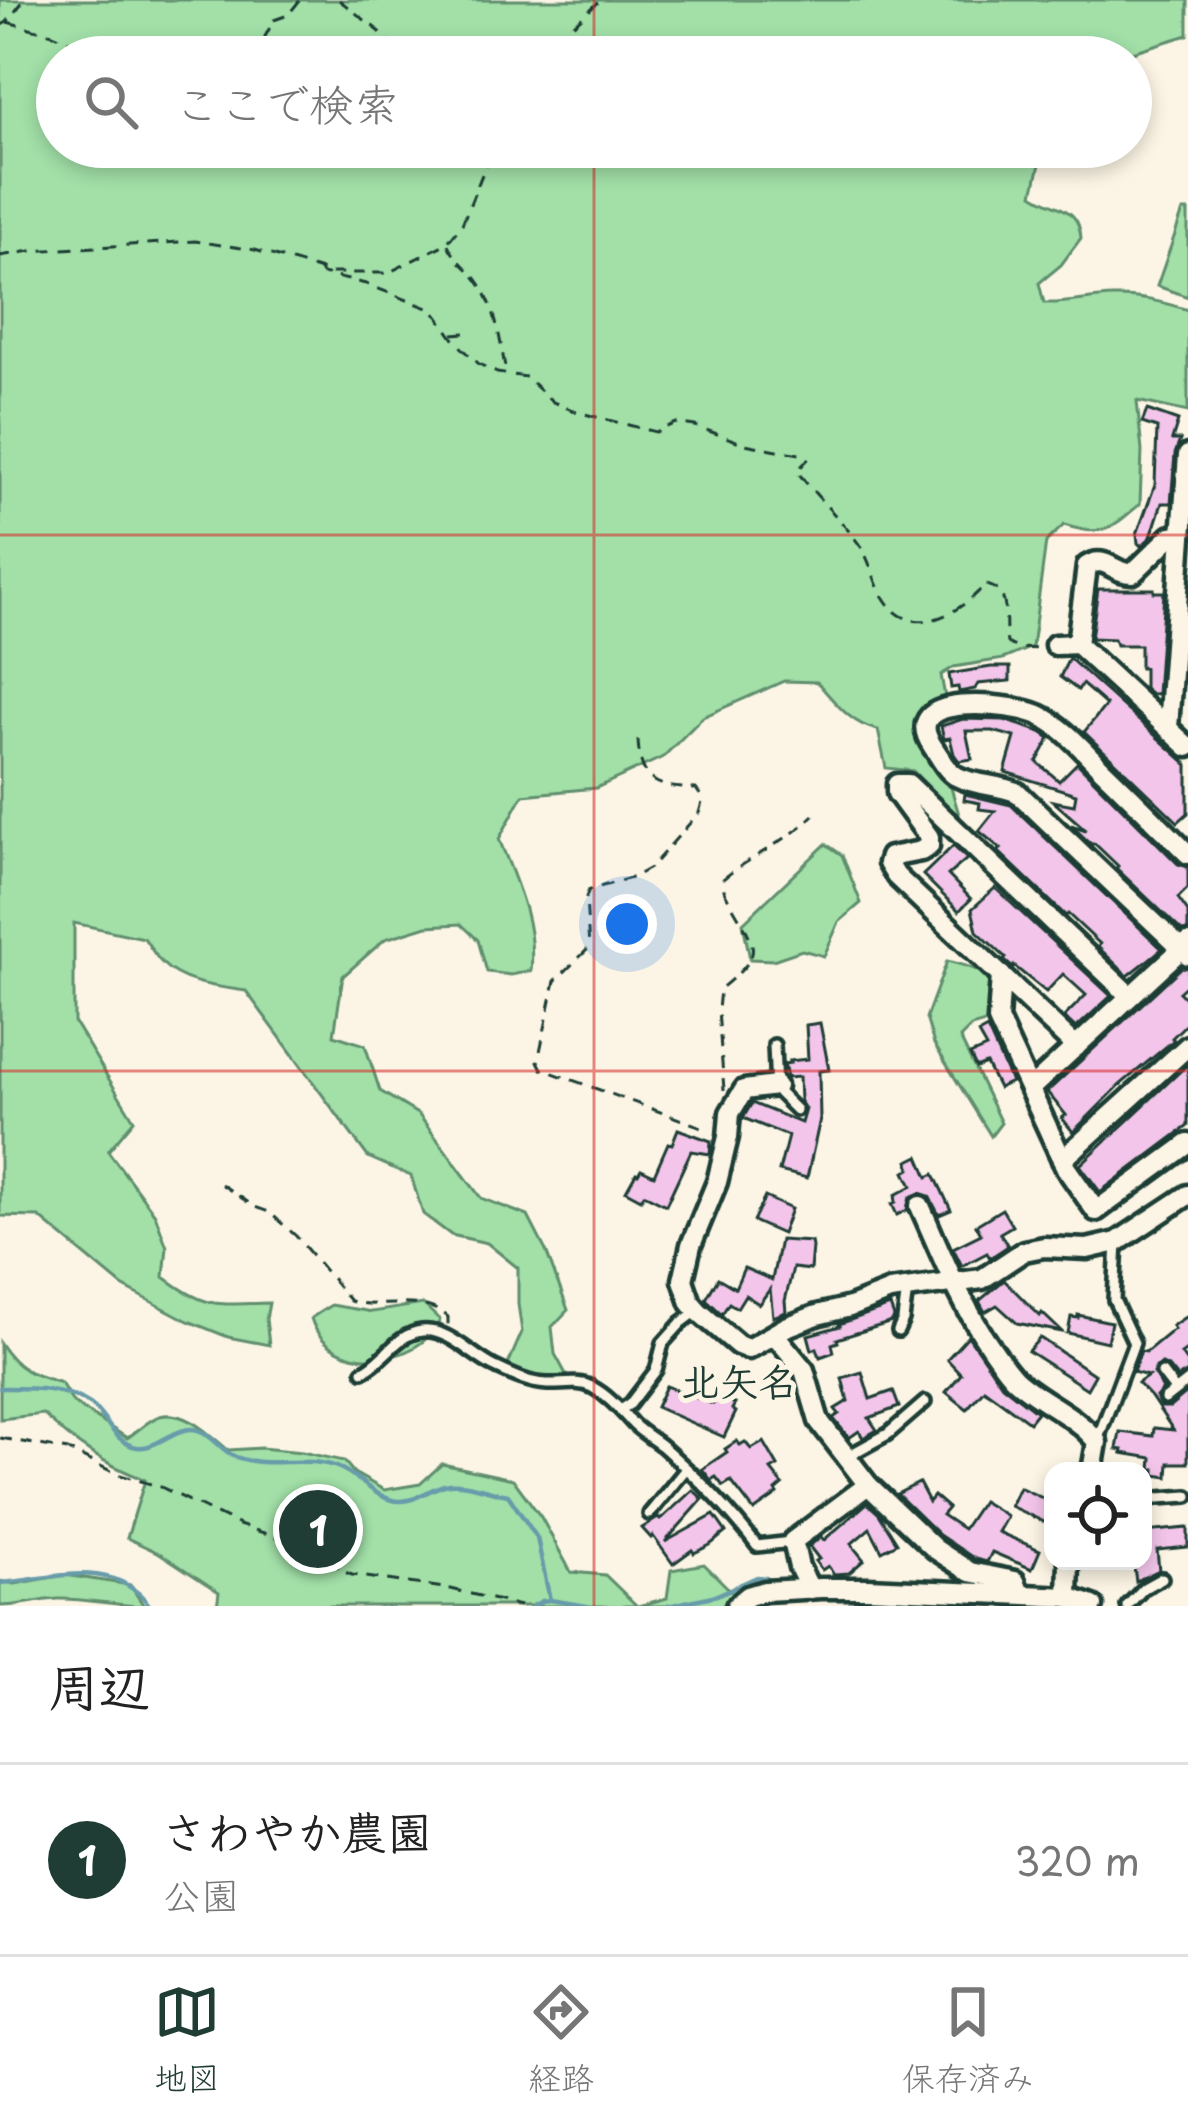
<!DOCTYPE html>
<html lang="ja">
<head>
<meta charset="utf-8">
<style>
	body { margin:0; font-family:"Playpen Sans","Klee One",sans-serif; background:#f2f2f2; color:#222 }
	.controls { position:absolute; right:36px; bottom:36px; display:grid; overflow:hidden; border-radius:24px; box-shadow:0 6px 18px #0003 }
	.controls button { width:108px; height:108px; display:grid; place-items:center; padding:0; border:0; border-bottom:3px solid #e0e0e0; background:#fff; color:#222; font:60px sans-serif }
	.you { position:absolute; left:627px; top:924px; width:42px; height:42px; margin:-30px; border:9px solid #fff; border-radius:50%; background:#1a73e8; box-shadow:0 0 0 18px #1a73e833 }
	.badge { display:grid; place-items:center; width:78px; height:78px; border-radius:50%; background:#1f3d34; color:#fff; font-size:39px; font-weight:700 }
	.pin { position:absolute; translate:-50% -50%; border:6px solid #fff; box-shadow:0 3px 12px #0006 }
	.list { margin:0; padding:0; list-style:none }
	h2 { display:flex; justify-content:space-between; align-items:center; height:156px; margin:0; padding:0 48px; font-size:51px }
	h2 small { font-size:39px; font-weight:400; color:#767676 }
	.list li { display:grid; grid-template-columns:78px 1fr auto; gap:36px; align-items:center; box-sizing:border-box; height:192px; padding:0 48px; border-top:3px solid #e0e0e0 }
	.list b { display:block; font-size:45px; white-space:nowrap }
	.list p { margin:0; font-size:39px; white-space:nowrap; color:#767676 }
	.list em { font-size:39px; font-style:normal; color:#767676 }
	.icon { flex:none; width:66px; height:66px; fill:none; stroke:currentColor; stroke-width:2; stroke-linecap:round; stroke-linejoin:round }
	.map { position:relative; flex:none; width:1188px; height:1606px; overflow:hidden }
	.search { position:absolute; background:#fff; box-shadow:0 6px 18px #0003; left:36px; right:36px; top:36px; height:132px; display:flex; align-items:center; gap:30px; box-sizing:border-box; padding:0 42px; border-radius:66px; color:#767676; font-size:45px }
	.sheet { height:348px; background:#fff }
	nav { display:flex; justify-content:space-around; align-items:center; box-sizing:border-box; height:168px; border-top:3px solid #e0e0e0; background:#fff; font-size:33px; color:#767676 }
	nav a { display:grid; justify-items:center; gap:6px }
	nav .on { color:#1f3d34 }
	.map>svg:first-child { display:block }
</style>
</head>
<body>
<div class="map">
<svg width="1188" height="1606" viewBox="0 0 1188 1606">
	<rect width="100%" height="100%" fill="#fcf5e5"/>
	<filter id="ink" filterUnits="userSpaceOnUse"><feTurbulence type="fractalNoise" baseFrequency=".00833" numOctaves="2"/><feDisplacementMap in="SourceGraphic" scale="24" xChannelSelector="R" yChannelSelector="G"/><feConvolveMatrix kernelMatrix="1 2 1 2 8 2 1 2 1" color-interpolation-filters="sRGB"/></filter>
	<g filter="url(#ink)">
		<g fill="#a2e0a8" stroke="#608e6e" stroke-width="3">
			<path d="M0,0h1188v35l-72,22h-1059v90h987l-11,47c23,16 46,12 48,44l-20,27 -22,18 5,20c24,1 45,-5 68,-6 27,-1 51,5 76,13v102l-51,-11 5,50 -2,53c-30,25 -36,34 -76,21l-18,17 -14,105 -29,12 -49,8 -13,8 6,33 -21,16 20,47 15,50 -48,-50 -27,-3 -8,-38c-27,-5 -43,-28 -61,-48l-33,-1 -81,36 -40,40 -67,31 -73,7 -24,44c17,43 37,84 32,132l-20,4 -24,-3 -9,-32 -17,-16 -34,2 -42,13 -42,37 -9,59 31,10 15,46 39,24 62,83 47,18 18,35 22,59 -16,17 3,27 12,22 -26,6 -34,-15 15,-35 -4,-28v-36l-31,-25 -36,-8 -28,-21 -12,-38 -43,-19 -122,-166c-27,-4 -64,-7 -84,-28 -7,-7 -12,-17 -18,-25l-70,-15v99l60,98 -26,31 47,63 12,33 -3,30c44,33 53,27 105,26l-3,16 3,26 -41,-8 -40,-16 -66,-35 -83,-69 -39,-1z"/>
			<polygon points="1183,211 1188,211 1188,297 1157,286"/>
			<polygon points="826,844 842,855 861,903 839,922 824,956 802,950 773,960 750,959 743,923"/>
			<path d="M947,961c21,6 44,7 44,33 0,12 0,18 -6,29l-14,4 -11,11 41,85 -10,13 -57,-92 -8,-26z"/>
			<path d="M423,1304l17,16c-21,48 -112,55 -129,-2l20,-13 41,7z"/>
			<path d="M0,1343c17,27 31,31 61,40l12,20 54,35c10,-6 22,-19 33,-22 25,-7 51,20 68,34l33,-2 41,4 42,9 10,12 30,17 36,-6 22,-20 71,15 28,38 30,55 34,3 32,31h-420l2,-14 -58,-38 -34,-16 18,-58c-42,-17 -69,-34 -102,-66l-43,5z"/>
			<polygon points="704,1564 733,1593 728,1606 638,1606 667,1598 671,1570"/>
			<path d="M65,1575l65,10 14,21c-29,0 -60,-8 -86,-7 -20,1 -38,7 -58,7v-25l15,3z"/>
		</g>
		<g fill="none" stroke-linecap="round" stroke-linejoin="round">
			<g stroke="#679caa" stroke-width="4.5">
				<path d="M0,1388c29,0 65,-1 90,16 16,12 25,40 47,43 21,3 39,-23 61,-17 14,4 24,22 38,27 32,12 69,-2 101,10 20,7 35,28 55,33 20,5 34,-10 52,-15 21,-5 44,7 64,10l29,43 13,62 37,6"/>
				<path d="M0,1583c50,-3 113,-28 150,23"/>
				<polyline points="533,1606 542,1601 550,1600"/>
				<polyline points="668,1606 717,1595 757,1577 766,1578 774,1586"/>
			</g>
		</g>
		<g fill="#f3c5ea" stroke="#1f3d34" stroke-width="3">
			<polygon points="1147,410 1178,421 1172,440 1180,440 1175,454 1171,503 1162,503 1151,537 1141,546 1138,543 1137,534 1155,485 1157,428 1142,423"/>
			<polygon points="1098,589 1154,589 1154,592 1164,592 1157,694 1151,694 1144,688 1144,668 1140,668 1140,645 1116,645 1114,639 1091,638"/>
			<polygon points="1069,658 1188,765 1188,813 1178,822 1084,732 1106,705 1082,684 1078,690 1060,677"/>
			<polygon points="991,667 1010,667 1010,681 978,684 975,689 959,692 958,687 951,688 949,674"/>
			<polygon points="963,719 1004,720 1041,732 1050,738 1037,762 1059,781 1077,763 1178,864 1188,867 1188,888 1178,898 1188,912 1188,930 1182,931 1116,868 1118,866 1095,844 1091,844 1071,825 1086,830 1053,801 1074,805 1076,794 1005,772 1015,737 993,731 966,731 972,759 959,761 954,754 950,738 944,739 941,726"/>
			<polygon points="965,794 1011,805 1162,949 1128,976 1098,947 1100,944 1068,914 1066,916 998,851 1001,849 979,831 995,811 979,809 980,803 964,800"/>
			<polygon points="953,846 967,859 948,875 971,899 959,911 923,875"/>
			<polygon points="995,888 1111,996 1076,1028 1064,1017 1086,995 1063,974 1046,992 1014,966 1013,968 1004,960 1006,958 977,931 972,909"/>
			<polygon points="1182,967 1188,968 1188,984 1179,992 1188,1001 1188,1022 1172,1038 1174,1040 1120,1085 1073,1132 1062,1118 1066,1115 1047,1092"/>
			<polygon points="820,1023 829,1070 819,1071 820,1119 807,1178 779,1171 788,1136 743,1118 752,1103 801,1123 805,1109 800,1101 799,1077 787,1078 784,1064 790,1063 789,1061 808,1059 806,1025"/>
			<polygon points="987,1029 1011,1082 998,1088 986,1064 976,1068 970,1055 986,1048 978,1034"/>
			<polygon points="1188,1064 1188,1126 1100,1192 1080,1165"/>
			<polygon points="678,1129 711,1141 710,1154 691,1151 666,1205 644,1194 641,1199 626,1191 636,1173 638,1174 641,1169 654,1175 668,1143 672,1144"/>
			<polygon points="919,1156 928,1177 934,1174 951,1210 939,1215 929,1196 920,1193 910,1197 907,1210 897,1215 892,1204 896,1202 895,1195 912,1186 905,1172 910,1169 909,1161"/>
			<polygon points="765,1197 791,1209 782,1234 753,1221"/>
			<polygon points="1002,1209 1012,1226 1000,1233 1008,1246 990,1258 987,1253 962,1266 953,1248 981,1234 976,1225"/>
			<polygon points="780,1240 811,1242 812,1247 810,1270 793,1268 785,1301 786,1312 773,1317 770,1289 759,1304 745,1295 737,1308 729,1303 722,1314 706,1299 718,1278 735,1288 744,1268 772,1280"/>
			<polygon points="1004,1280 1040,1316 1042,1313 1062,1332 1017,1323 997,1305 985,1312 979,1301"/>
			<polygon points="890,1306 894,1317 892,1322 837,1339 838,1342 832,1344 834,1352 820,1357 817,1348 812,1350 808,1335 840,1326 839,1324"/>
			<polygon points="1078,1315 1111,1322 1107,1342 1068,1333 1071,1317 1078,1318"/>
			<polygon points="1188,1315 1188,1349 1181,1354 1188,1364 1188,1372 1177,1378 1168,1367 1162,1364 1156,1367 1153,1373 1163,1389 1156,1397 1161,1407 1170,1407 1188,1392 1188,1463 1169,1463 1168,1477 1155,1475 1155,1469 1151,1469 1152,1458 1122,1453 1123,1450 1117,1449 1120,1432 1153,1436 1154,1428 1173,1430 1151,1397 1138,1383 1148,1376 1133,1372 1141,1351 1146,1352 1174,1329 1172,1326"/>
			<polygon points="968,1336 1002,1385 1037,1412 1029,1422 984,1389 967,1409 946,1392 961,1374 947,1359"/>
			<polygon points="1040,1338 1095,1375 1087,1389 1028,1351"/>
			<polygon points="862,1372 870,1399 893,1391 899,1407 869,1418 877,1430 863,1438 859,1431 849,1438 833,1418 839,1414 835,1409 848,1401 842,1378"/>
			<polygon points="666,1386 713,1404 717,1396 735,1404 732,1409 736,1412 724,1437 656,1407"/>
			<polygon points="737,1441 740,1445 745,1442 751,1449 764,1442 778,1466 771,1470 783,1485 776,1491 778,1494 754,1511 731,1481 723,1486 716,1477 711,1480 702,1469 727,1452 725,1449"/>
			<polygon points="919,1483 929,1502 934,1496 948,1508 942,1515 963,1529 982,1501 1007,1516 998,1532 1040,1550 1032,1569 992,1552 987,1562 975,1559 939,1535 897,1494"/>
			<polygon points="1019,1487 1053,1503 1053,1526 1010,1506"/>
			<polygon points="693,1490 703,1499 665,1542 714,1515 726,1532 710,1545 694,1553 692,1550 673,1564 653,1536 651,1538 642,1528 658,1518 660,1520"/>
			<polygon points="867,1503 879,1514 897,1543 882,1551 870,1528 851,1544 864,1560 849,1573 834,1574 828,1566 822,1570 815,1561 819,1559 809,1546 821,1537 824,1540"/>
			<polygon points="1188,1528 1188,1547 1157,1550 1159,1570 1136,1581 1133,1561 1143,1561 1143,1532"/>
		</g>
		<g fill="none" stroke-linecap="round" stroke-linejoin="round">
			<defs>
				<g id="service">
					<polyline points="774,1045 776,1090 796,1110"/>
					<polyline points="898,1331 903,1320 907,1289"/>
					<path d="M363,1371c23,-11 33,-37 59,-40 26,-3 50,25 73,36 17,8 33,16 52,17 15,1 30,-4 45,3 17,9 28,23 41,37 8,8 20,15 29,22 34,30 68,64 95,100l34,-4"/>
					<polyline points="1162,1373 1175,1390"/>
					<polyline points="1165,1399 1188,1381"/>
					<polyline points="622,1409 630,1404 656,1370 663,1343 681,1323 697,1311"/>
					<polyline points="1097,1441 1134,1343 1114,1300 1117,1242"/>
					<polyline points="846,1457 888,1434 925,1402"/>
					<polyline points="1143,1499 1188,1496"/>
					<polyline points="649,1514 685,1470"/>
					<polyline points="1127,1606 1144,1588 1162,1578"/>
				</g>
				<g id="minor">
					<path d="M1077,644l10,-78c19,-12 26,8 46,7l38,-37 11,-2"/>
					<polyline points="1055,645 1077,644 1188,747"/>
					<polyline points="1168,727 1188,455"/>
					<path d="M1188,854c-29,-29 -57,-57 -86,-85 -19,-19 -38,-42 -63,-54 -27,-12 -144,-24 -106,32 7,10 13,23 23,29 18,10 43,8 62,17l170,162"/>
					<polyline points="1001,975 998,1020 1066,1168 1096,1211 1188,1144"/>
					<polyline points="1076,1047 896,876 888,863 890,857 921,851 929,846 929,837 897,793 897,784 908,784 1130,996"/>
					<polyline points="776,1086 744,1090 730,1113 728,1137 717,1182 691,1245 683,1280 691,1303 698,1311 738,1345 748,1349 786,1327 817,1315 850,1307 890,1291 982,1279 1024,1251 1044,1247 1087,1249 1117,1242 1188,1195"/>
					<polyline points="1030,1089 1188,943"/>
					<polyline points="1062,1160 1188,1046"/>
					<path d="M920,1206c22,49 41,99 72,143 7,10 14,21 23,30 25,23 61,36 82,63l-5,29"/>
					<polyline points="775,1335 804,1370 819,1421 868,1485 935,1549 970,1572 1015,1581 1020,1594"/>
					<polyline points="810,1589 799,1567 793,1541 868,1485"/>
					<polyline points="1068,1597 1069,1561"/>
					<polyline points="736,1606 748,1596 765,1591 821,1588 868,1588 1068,1597 1093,1606"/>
				</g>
			</defs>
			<use href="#service" stroke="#1f3d34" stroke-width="18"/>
			<use href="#minor" stroke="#1f3d34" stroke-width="27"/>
			<g stroke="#1f3d34" stroke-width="3" stroke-dasharray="12 9" stroke-linecap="butt">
				<polyline points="339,0 379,31 402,57"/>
				<polyline points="7,22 53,34 105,57"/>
				<polyline points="0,26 7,22 24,0"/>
				<polyline points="254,57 274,20 288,15 300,0"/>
				<polyline points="548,57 557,39 601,0"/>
				<path d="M448,244c7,17 20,23 30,37 19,27 22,60 28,92"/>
				<polyline points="0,256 31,251 195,241 255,250 331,273 388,273 447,243 462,224 493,147"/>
				<path d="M319,269l3,5 44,10 62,24 10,8 18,26 23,22 18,9 29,4 27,25 24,10 79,20 20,-9 19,3 50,18 60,11 3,4 -9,10 1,6c19,25 43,46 61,72 10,15 13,36 23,51 27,44 75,16 101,-13 28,4 18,36 22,58l10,5 25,1"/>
				<polyline points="453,334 466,333"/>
				<path d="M638,740c2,44 19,47 58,49l7,10 -4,14 -49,55 -16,9 -45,13 -3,7 3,51 -34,33 -17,80 4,8 168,61"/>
				<path d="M724,1090l-6,-80 2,-21c42,-35 40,-36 13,-82 -6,-11 -11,-16 -10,-28 29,-24 64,-37 91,-64"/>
				<path d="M221,1184l34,23 14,5 27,24 54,65c33,10 69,-8 98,16v8"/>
				<polyline points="0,1438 68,1450 117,1474 161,1487 239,1525 333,1555 340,1570 352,1575 451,1589 520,1606"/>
			</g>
			<use href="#service" stroke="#fcf5e5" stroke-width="9"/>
			<use href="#minor" stroke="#fcf5e5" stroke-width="18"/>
		</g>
	</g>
	<path fill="none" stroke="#d62828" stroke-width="3" stroke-opacity="0.55" d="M594,0v57M594,147v1459M0,535h1188M0,1071h1188"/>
	<g text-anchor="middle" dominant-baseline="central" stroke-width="10" stroke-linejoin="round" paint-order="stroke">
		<g font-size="39" font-weight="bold" fill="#1f3d34" stroke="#fcf5e5">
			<text x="739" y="1379">北矢名</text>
		</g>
	</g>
</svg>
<div class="controls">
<button><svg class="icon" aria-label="locate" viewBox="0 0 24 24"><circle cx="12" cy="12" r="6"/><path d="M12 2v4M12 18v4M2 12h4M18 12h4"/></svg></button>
</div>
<div class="you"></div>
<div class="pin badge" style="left:318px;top:1529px">1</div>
<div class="search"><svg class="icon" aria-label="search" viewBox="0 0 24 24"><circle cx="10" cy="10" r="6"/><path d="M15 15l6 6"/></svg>ここで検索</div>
</div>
<section class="sheet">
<h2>周辺<small></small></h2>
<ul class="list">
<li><span class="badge">1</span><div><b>さわやか農園</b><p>公園</p></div><em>320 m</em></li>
</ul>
</section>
<nav>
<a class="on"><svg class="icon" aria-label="map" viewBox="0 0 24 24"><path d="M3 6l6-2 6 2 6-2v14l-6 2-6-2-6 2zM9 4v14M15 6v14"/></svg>地図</a>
<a><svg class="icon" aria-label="directions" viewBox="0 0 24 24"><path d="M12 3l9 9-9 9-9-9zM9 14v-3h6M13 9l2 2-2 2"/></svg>経路</a>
<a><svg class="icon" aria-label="saved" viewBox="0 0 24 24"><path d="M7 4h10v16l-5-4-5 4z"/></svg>保存済み</a>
</nav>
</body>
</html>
